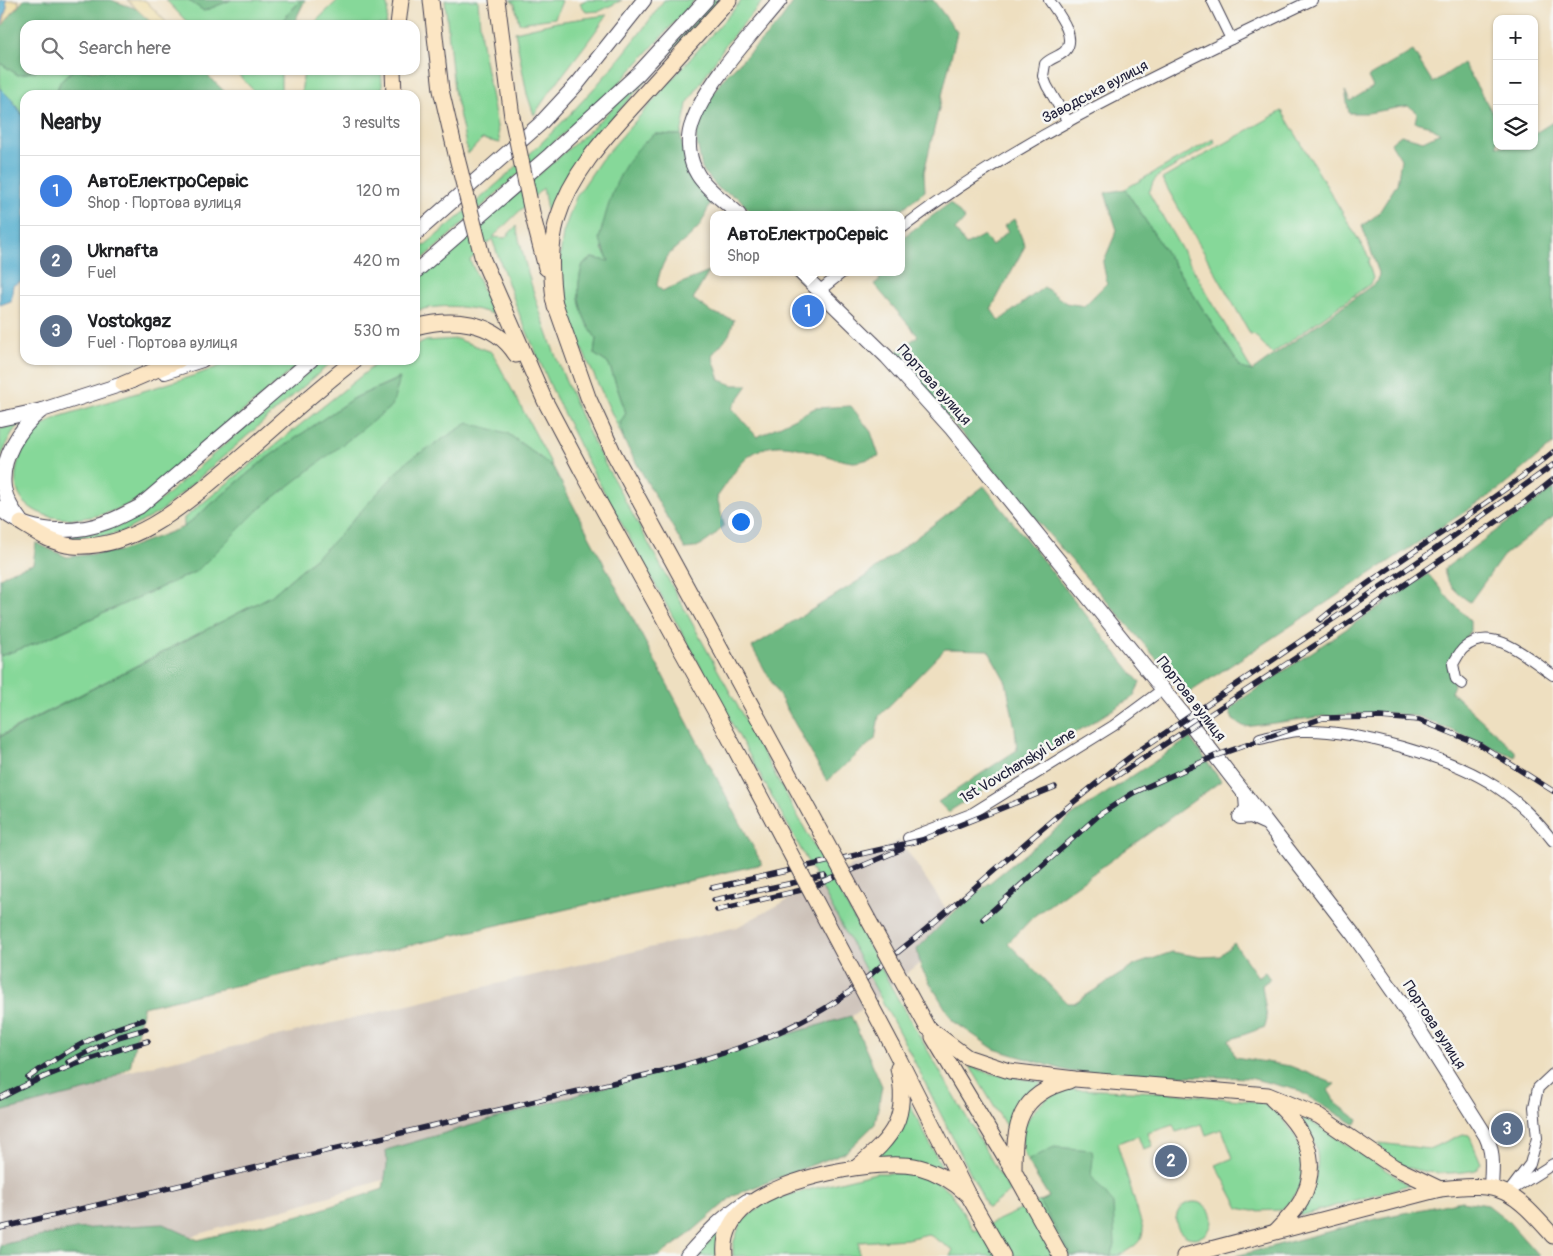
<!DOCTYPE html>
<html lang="en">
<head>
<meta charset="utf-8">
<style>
	body { margin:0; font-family:Pangolin,sans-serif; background:#f6f6f6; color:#202124 }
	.controls { position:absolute; right:15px; top:15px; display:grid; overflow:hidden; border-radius:10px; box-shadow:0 1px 4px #0004 }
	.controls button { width:45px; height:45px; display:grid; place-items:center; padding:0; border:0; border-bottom:1px solid #e0e0e0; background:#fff; color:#202124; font:25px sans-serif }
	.you { position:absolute; left:740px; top:521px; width:18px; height:18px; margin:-12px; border:4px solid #fff; border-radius:50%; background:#1a73e8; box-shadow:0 0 0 8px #1a73e833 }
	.badge { display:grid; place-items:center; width:32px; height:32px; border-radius:50%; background:#c8321e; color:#fff; font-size:16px; font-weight:700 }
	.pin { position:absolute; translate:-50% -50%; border:2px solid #fff; box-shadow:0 1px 5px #0006 }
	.popup { position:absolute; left:710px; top:211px; width:195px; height:65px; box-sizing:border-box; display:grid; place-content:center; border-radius:10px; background:#fff; filter:drop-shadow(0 1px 4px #0005); font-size:16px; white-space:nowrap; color:#757577 }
	.popup b { font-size:19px; color:#202124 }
	.popup::after { content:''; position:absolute; left:50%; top:100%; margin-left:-10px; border:10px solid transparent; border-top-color:#fff }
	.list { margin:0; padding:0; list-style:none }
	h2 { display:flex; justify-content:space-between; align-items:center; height:65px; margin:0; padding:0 20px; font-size:21px }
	h2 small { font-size:16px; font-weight:400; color:#757577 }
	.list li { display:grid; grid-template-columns:32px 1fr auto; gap:15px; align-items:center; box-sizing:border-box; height:70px; padding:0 20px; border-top:1px solid #e0e0e0 }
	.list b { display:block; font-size:19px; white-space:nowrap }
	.list p { margin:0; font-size:16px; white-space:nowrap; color:#757577 }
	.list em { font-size:16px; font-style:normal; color:#757577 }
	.icon { flex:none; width:28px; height:28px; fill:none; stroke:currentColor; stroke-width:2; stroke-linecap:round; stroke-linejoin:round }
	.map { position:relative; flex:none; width:1553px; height:1256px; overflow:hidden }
	.search { position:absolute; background:#fff; box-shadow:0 1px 4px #0004; left:20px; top:20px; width:400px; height:55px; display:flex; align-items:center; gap:12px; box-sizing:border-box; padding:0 18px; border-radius:15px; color:#757577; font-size:19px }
	.panel { position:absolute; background:#fff; box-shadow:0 1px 4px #0004; left:20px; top:90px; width:400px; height:275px; border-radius:15px }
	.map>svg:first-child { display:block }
</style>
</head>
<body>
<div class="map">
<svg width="1553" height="1256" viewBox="0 0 1553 1256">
	<rect width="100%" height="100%" fill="#f6f6f2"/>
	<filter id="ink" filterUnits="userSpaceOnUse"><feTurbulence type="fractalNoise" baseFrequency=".02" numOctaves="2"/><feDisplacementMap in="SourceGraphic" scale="10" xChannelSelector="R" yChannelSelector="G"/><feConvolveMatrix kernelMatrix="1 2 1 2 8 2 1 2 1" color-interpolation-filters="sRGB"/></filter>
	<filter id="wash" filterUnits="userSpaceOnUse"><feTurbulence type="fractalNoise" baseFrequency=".0096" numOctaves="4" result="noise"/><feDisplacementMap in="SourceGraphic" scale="20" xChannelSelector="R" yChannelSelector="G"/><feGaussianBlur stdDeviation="1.12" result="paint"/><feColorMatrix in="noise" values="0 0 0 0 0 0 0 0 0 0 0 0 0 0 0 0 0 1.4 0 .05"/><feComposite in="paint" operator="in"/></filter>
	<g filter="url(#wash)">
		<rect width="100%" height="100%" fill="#eedfc0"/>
		<polygon fill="#cdc2b9" points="900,840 961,931 800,1057 193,1236 0,1256 0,1102 737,927"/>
		<g fill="#86d899" stroke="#547d6a">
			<polygon points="166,0 188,0 204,11 231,0 301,0 278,25 190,25"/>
			<polygon points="338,0 385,0 388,8 386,25 312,25"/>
			<polygon points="445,0 478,0 481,38 500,143 482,139 468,154 454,90"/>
			<polygon points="510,0 559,0 562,1 555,18 519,23 515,4"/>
			<polygon points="586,0 622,0 600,11 586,12 580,3"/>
			<path d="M664,0h31l-81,89 -199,177v-13c95,-77 179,-152 249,-253z"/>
			<path d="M713,0h5l-126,141 -23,31 -20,49 -6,-33 -50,49 12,1 11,-12c18,79 46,154 83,227l299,546 112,193 -22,16 -79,-157 -119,-222 -204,-370 -32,-65 -34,-78 -28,-77 -22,21 23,54c-27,-9 -51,-10 -78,-3v-30l173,-149 62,-61z"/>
			<path d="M742,0h22l-38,44 -39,60 -6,31 -26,-1 -53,115 8,13 -18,-4 -9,6c-9,28 -4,50 13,74l-2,16 15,10 17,49 -6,10 4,17 -51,-110 -15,-57 5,-40 13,-36 25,-37z"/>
			<path d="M607,15c-23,34 -51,66 -73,100l-7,-21 -12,-62 42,-10z"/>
			<polygon points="0,63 18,75 40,70 73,70 60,82 55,95 25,95 25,119 12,100 0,88"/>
			<polygon points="234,70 281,70 281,95 258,95"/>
			<polygon points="304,70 381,70 383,95 301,95"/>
			<polygon points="1282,111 1370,259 1368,262 1373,278 1370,284 1272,354 1254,334 1251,335 1162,179"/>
			<polygon points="1213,139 1215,143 1158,176 1153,182 1149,193 1252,371 1241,368 1125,189"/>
			<polygon points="457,339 492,352 553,467 507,433 329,546 271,596 0,736 0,656 37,643 197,571 258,510 399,378 352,399 264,460 184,527 184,518 381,360 415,360 415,346 426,341"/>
			<path d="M236,360h68l-161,136c-29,20 -88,36 -118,7 -19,-19 -6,-56 11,-72 7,-6 14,-10 22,-14l138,-42z"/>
			<polygon points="322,360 334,360 160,512 123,532 93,539 66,540 63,536 93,533 121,525 155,505"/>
			<polygon points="20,423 12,433 0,459 0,429"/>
			<polygon points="970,1066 989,1073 1042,1082 1015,1111 1007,1128"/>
			<path d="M1063,1089l99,3 98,10c41,22 61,73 22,108l-30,1 -13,-3 -23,-43 17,-7 -11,-29 -16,6 -4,-11 -26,8 -3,-7 -25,8 5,13 -10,3 -5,-13 -21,7 26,86c0,15 -13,19 -24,27h-169l3,-6 -25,-16 -21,5 -48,3v14h-126v-12l8,-22 27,-22 108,-27h39l20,8 15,10 24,40 75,-34c-6,-12 -16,-24 -22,-37 -16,-32 9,-57 36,-71z"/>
			<polygon points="907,1099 944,1171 872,1161"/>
			<path d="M1299,1114l110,71 -110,31c20,-45 29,-58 0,-102z"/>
			<path d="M1463,1134l6,1 12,28 -5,7c-28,6 -84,6 -97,-27l50,6z"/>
			<circle cx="1194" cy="1220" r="18"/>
			<polygon points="722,1227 717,1256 697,1256"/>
		</g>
		<g fill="#6cb881" stroke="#476d5e">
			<polygon points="24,0 111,0 137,9 154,25 25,25 25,70 40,70 18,75 0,63 0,28"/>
			<polygon points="188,0 231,0 204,11"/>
			<polygon points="301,0 305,0 293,25 278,25"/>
			<polygon points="795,0 933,0 957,32 924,172 925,191 894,215 752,215 739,198 719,189 702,169 696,137 702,110 722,80 778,24"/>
			<polygon points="1413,51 1433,83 1463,63 1497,120 1497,146 1534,146 1534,134 1553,122 1553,444 1501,488 1187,694 893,354 918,336 874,284 880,280 879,272 902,272 902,238 950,203 965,219 955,230 966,245 984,235 992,246 1008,231 1004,226 1014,219 1025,246 991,309 999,321 1044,287 1066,303 1084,306 1107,283 1103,263 1117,230 1105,193 1125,189 1241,368 1252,371 1378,281 1379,273 1362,226 1378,214 1397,184 1401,159 1391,143 1401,135 1423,141 1440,133 1427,125 1415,122 1417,113 1408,106 1368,113 1349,113 1345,91 1350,101 1373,87 1368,77"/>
			<polygon points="73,70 202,70 228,95 55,95 60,82"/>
			<path d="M655,134l26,1c3,31 12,39 32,62 -5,10 -9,24 -16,32 -23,24 -33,20 -40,56l5,6 47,-19 -16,27 18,13 23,8 -5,15 -17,20 8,25 13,5h15l-16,23 25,29 58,-29 36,-2 20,26 8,24c-8,2 -18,6 -26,6 -35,-4 -73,-31 -105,-5 -12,10 -21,27 -31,40l7,28c-9,11 -23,24 -39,24l-61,-108 -4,-18 6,-10 -17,-49 -15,-10 2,-16c-17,-24 -22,-46 -13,-74l9,-6 17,3 -10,-22c11,-41 20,-80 56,-105z"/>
			<polygon points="400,378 392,406 258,510 197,571 37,643 0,656 0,578 12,571 33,564 36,543 67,557 120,551 184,527 264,460 352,399"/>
			<polygon points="468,423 507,433 553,467 762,864 143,1007 130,1067 95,1088 0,1112 0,737 271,596 329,546 406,462"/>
			<polygon points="984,486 1140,683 1133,697 948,812 938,802 1017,750 1015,728 1006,682 988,650 945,649 879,716 875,739 827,781 752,647 863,578"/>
			<path d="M1553,489v28l-50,39 -33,46c-12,-8 -25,-19 -26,-33z"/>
			<polygon points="1428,574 1449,599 1470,620 1470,631 1448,664 1454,685 1451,692 1515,751 1515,757 1420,717 1382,712 1325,716 1245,727 1233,720 1229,710 1239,701"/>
			<polygon points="1190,738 1221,781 1034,916 1008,943 1067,1003 1074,1003 1135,965 1172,952 1201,957 1220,956 1234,943 1258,977 1265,972 1270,979 1262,985 1267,1019 1265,1027 1229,1040 1235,1057 1290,1066 1335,1084 1328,1090 1336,1103 1358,1120 1357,1123 1354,1124 1297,1090 1250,1078 1071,1072 994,1049 953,1021 921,968 917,949 956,910 1073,815"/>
			<polygon points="851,1016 882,1086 875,1124 846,1152 734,1195 688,1235 659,1256 0,1256 0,1245 76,1229 163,1224 198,1240 316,1211 383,1189 387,1165 386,1150"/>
			<polygon points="1054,1147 1092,1150 1093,1158 1091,1176 1113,1203 1115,1245 1111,1256 1072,1256 1040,1202 1049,1197 1027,1161"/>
			<polygon points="1462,1201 1488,1205 1507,1220 1539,1256 1236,1256 1384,1217"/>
		</g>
		<g fill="#eeda9e" stroke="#887e6c">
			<polygon points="6,0 18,0 19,4 3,25 7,7"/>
			<polygon points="127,0 145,0 169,25 154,25"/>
		</g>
		<g fill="#4eabcd" stroke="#386684">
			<polygon points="0,0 6,0 7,7 0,28"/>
			<polygon points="0,88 12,100 25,119 25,280 13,285 11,301 0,305"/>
		</g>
	</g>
	<g filter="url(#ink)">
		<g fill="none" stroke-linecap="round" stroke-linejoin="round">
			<defs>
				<g id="minor">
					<path d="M1049,0c8,12 29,37 16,51 -6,6 -15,7 -20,13l-2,12 4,10 21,36"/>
					<polyline points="1212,0 1231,39"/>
					<path d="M902,228c124,-95 270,-160 410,-228"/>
					<polyline points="819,291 843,272"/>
					<path d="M1462,684l-6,-5 -3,-15c3,-5 7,-13 11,-16 29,-25 65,11 89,27"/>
					<path d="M1260,739c13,-3 28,-8 42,-8 52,-2 149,26 193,55 23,15 41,33 58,55"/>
					<polyline points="908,838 971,814 1113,726 1163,689"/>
					<polyline points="1515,1188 1553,1164"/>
					<polyline points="1508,1193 1530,1164 1537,1138 1534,1107 1538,1088 1553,1074"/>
				</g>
				<g id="tertiary">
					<path d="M739,215c-12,-12 -32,-25 -41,-40 -9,-14 -12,-35 -6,-51 14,-42 60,-89 88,-124"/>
					<polyline points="415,234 540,124 578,83 644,0"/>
					<polyline points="415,272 550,155 639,73 706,0"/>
					<path d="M800,272l87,85 65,72 234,289 167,216 58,83 75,119c8,17 6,32 5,51"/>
					<polyline points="165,372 202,360"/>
					<polyline points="0,419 42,410 132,381"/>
					<path d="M0,508c25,27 75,26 107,14 11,-4 21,-10 32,-15l172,-147"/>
					<path d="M20,520c-7,-10 -14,-20 -16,-32 -4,-29 15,-60 38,-78"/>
					<polyline points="1246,797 1247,809 1240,817 1251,816 1264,822"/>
					<path d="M687,1256c18,-20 36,-40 60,-55"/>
				</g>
				<g id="secondary">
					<polyline points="431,0 441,90 456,154"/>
					<polyline points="497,0 512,117"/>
					<polyline points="398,25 401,0"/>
					<polyline points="393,70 394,95"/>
					<polyline points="533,217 546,268"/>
					<polyline points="483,260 545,401 582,471"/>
					<polyline points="553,298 588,397 614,454"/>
					<path d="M555,307c-4,-29 -6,-58 2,-87 15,-50 54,-89 88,-127 28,-31 56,-62 84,-93"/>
					<path d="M415,327c37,-10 79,-7 101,28"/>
					<polyline points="123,384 179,360"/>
					<path d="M21,523c16,10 32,21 52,23 64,4 115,-45 161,-83 40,-34 79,-71 121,-103"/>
					<polyline points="927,1027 967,1057 1009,1071 1075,1079 1268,1095 1319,1116 1394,1167 1440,1189"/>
					<polyline points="933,1037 1016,1175 1061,1256"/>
					<polyline points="893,1047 968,1195 1003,1256"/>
					<path d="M1272,1099c32,29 51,60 29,102 -6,11 -17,21 -25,30"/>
					<path d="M857,1167c37,-31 52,-49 41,-99"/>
					<path d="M1014,1171c0,-46 4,-77 55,-90"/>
					<path d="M725,1256c-2,-20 6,-37 22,-50 33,-28 130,-48 172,-39 19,5 36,16 49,28"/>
					<path d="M1184,1256l256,-67c62,-8 72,1 113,47"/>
				</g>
			</defs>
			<use href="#minor" stroke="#413e4f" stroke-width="12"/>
			<use href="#tertiary" stroke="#413e4f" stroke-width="16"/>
			<use href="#secondary" stroke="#413e4f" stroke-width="17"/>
			<use href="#minor" stroke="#fff" stroke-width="10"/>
			<use href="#tertiary" stroke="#fff" stroke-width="14"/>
			<use href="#secondary" stroke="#fce6c4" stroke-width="15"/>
			<defs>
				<g id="rail">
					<path d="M1320,620c74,-61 159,-106 233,-168"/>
					<polyline points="1115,777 1338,630 1524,503 1553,480"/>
					<polyline points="712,888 922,840 1055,787"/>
					<polyline points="714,900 825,876"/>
					<polyline points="717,910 810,888 902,849"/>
					<polyline points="983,919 1099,815 1133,793 1215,756 1323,718 1379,717 1419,720 1479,744 1553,791"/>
					<polyline points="68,1062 118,1037 146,1029"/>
					<path d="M28,1078c37,-27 71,-46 115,-58"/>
					<path d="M0,1098c47,-25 97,-43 148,-57"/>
					<path d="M0,1228l663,-157c54,-15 104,-30 152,-57 32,-17 59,-43 88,-66 78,-63 150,-133 231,-194l289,-196 130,-93"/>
				</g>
			</defs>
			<use href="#rail" stroke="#22223b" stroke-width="5.5"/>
			<use href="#rail" stroke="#f6f6f2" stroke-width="4" stroke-dasharray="11" stroke-linecap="butt"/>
			<defs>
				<g id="secondary-bridge">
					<polyline points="512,117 533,217"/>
					<polyline points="456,154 483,260"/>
					<polyline points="614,454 927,1027"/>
					<polyline points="582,471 714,709 893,1047"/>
				</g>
			</defs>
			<use href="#secondary-bridge" stroke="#413e4f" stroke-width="17" stroke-linecap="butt"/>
			<use href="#secondary-bridge" stroke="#fce6c4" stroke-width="15"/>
		</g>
	</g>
	<g text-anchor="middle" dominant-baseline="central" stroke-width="5" stroke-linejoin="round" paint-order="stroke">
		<g font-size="15" fill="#22223b" stroke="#f6f6f2">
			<text transform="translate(1095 92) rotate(-28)">Заводська вулиця</text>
			<text transform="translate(934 385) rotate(48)">Портова вулиця</text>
			<text transform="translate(1191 699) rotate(52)">Портова вулиця</text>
			<text transform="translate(1018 766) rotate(-31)">1st Vovchanskyi Lane</text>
			<text transform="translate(1434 1025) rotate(57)">Портова вулиця</text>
		</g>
	</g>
</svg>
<div class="controls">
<button>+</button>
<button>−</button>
<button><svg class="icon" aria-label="layers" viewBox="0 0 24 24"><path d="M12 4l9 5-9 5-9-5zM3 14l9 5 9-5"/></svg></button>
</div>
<div class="you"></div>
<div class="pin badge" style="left:808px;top:311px;background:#3f7fe0">1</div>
<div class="popup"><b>АвтоЕлектроСервіс</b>Shop</div>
<div class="pin badge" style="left:1171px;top:1161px;background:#5c6f8a">2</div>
<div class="pin badge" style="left:1507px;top:1129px;background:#5c6f8a">3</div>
<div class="search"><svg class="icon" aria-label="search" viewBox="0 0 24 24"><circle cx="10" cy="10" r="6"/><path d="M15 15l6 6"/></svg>Search here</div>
<section class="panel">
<h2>Nearby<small>3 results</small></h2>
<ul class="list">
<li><span class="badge" style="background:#3f7fe0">1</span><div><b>АвтоЕлектроСервіс</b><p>Shop · Портова вулиця</p></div><em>120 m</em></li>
<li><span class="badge" style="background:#5c6f8a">2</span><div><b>Ukrnafta</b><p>Fuel</p></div><em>420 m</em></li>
<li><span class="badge" style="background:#5c6f8a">3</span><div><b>Vostokgaz</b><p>Fuel · Портова вулиця</p></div><em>530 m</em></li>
</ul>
</section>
</div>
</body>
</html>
